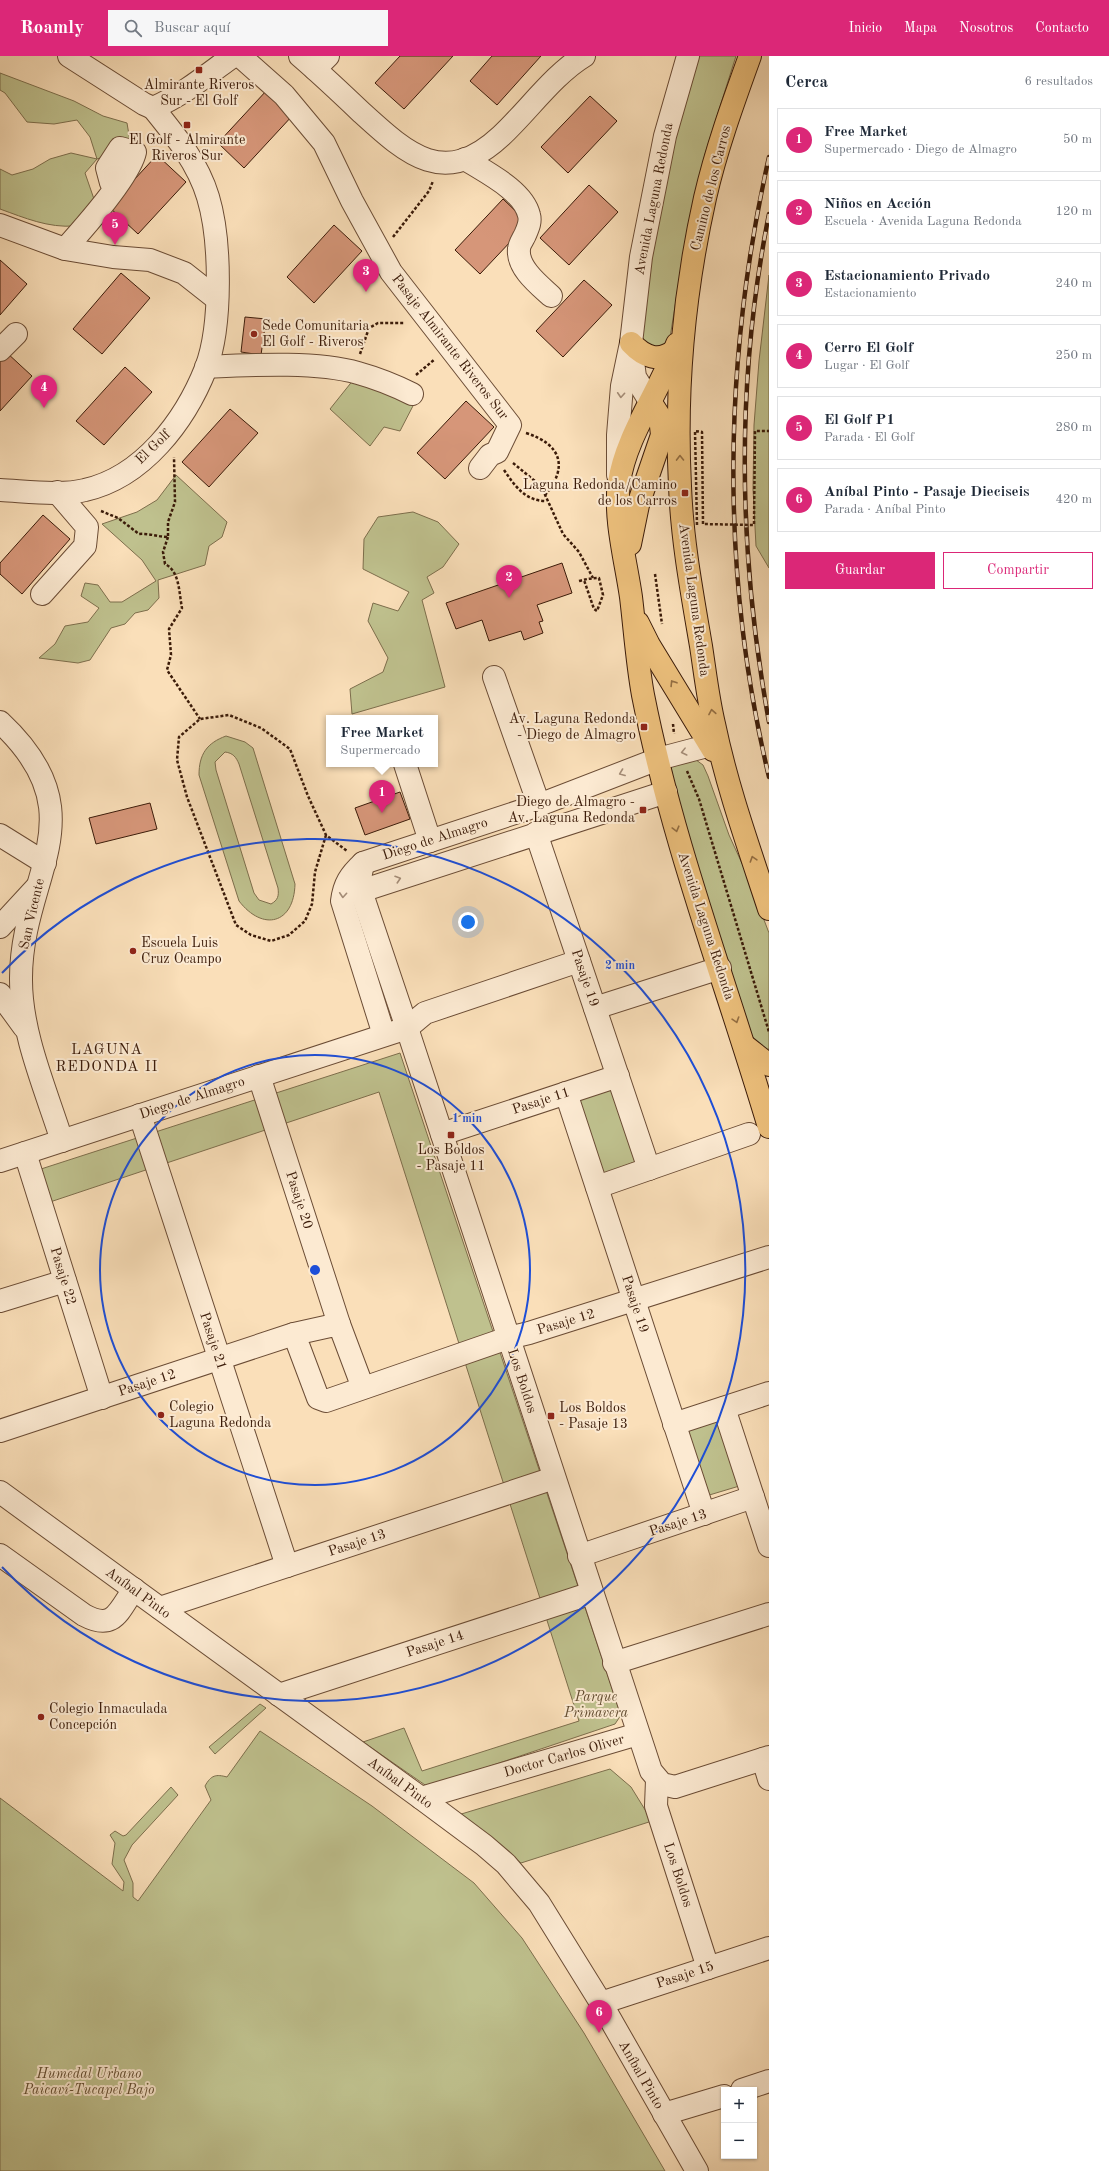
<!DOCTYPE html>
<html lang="es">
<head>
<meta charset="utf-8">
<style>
	body { margin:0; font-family:"Old Standard TT",serif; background:#f6f6f7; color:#1f2937 }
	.controls { position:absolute; right:12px; bottom:12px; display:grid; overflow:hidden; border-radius:0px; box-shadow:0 1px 3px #0004 }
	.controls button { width:36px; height:36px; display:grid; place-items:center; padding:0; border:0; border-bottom:1px solid #e0e1e3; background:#fff; color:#1f2937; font:20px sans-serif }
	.you { position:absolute; left:468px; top:866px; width:14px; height:14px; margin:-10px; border:3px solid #fff; border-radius:50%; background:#1a73e8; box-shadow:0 0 0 6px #1a73e833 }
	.badge { display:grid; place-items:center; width:26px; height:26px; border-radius:50%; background:#db2777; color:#fff; font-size:13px; font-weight:700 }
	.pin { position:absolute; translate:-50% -33px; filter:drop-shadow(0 1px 2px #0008) }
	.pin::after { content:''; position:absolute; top:21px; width:14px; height:12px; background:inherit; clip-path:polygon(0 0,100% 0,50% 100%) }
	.popup { position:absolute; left:326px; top:659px; width:112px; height:52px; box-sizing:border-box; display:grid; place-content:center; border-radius:0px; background:#fff; filter:drop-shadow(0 1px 3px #0005); font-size:13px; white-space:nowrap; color:#747a83 }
	.popup b { font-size:15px; color:#1f2937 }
	.popup::after { content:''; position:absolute; left:50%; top:100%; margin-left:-8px; border:8px solid transparent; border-top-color:#fff }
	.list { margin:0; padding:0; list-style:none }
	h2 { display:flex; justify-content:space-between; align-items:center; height:52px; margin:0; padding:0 16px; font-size:17px }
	h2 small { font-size:13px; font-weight:400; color:#747a83 }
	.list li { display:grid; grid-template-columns:26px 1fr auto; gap:12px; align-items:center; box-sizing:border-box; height:64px; margin:0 8px 8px; padding:0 8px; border:1px solid #e0e1e3; border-radius:0px }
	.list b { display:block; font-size:15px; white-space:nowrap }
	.list p { margin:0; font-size:13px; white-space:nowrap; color:#747a83 }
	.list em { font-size:13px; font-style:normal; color:#747a83 }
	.actions { display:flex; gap:8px; padding:12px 16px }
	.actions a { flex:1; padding:9px 0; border:1px solid #db2777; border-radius:0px; text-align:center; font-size:14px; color:#db2777 }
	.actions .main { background:#db2777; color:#fff }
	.icon { flex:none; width:22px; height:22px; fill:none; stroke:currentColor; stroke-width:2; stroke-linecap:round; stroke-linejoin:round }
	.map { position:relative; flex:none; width:769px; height:2115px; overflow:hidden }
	header { display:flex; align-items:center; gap:24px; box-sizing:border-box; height:56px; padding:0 20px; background:#db2777; color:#fff }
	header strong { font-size:19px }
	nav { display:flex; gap:22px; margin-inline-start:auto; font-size:14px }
	.search { width:280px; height:36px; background:#f6f6f7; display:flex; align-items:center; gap:10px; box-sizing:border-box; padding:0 14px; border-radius:0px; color:#747a83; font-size:15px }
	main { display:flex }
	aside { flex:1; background:#fff }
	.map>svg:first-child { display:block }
</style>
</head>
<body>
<header>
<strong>Roamly</strong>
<div class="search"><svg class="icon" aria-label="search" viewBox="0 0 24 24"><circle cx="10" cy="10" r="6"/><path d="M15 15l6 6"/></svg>Buscar aquí</div>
<nav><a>Inicio</a><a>Mapa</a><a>Nosotros</a><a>Contacto</a></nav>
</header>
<main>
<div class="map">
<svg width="769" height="2115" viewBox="0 0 769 2115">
	<rect width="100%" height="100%" fill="#fadfb9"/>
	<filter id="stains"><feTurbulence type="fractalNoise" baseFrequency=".005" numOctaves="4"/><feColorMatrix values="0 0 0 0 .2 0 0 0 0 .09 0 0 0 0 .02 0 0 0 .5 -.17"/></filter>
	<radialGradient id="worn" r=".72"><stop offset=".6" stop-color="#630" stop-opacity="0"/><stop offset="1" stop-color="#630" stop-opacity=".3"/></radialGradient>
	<g fill="#bfc18e" stroke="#7d6e4c" fill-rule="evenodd">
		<path d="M698,0h38l-31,98 -17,71 -19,119 -17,8 -10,-13c8,-96 26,-192 56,-283z"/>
		<path d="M0,17l74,28 29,15 24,7 3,18 -10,11 -23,7 -12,14 10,29 -20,24c-27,2 -50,-8 -75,-17v-40l12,6 21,-6 17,-10 21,-6 26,6 -7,-22 -13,-17 -23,4 -27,-2 -22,-29 -5,-3z"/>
		<polygon points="769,219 769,512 756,490 753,433 754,369 759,305"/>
		<polygon points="354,323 415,346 400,375 384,371 370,390 330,353"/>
		<polygon points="176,419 227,466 222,481 209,490 205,509 158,524 159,542 148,554 135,557 125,568 111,572 90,604 78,607 39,602 55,588 65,570 88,566 99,552 81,540 85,527 98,529 110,546 122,546 156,525 142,504 102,468 137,456 157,444"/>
		<polygon points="413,456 438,466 459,488 443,511 427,521 434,537 422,544 445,631 352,658 350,633 383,616 388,602 368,565 373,547 398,555 409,536 363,513 364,483 378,461"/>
		<path d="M226,680l19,6 8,6 42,136c-1,40 -32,48 -56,17l-40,-126c0,-21 8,-32 27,-39zM225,696c8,1 11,5 14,12l39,124c1,8 0,12 -7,16l-12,-4 -5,-7 -38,-123 -1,-8z"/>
		<polygon points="692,701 703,709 708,720 729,779 745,814 769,877 769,993 755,997 680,759 670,706"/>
		<polygon points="400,997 621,1659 615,1668 428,1731 363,1686 404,1672 422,1715 579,1665 379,1036 50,1146 41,1113"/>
		<polygon points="610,1029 637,1105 599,1120 573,1041"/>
		<polygon points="721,1353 746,1428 706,1440 682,1366"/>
		<polygon points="260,1648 266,1652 215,1698 209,1691"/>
		<path d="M260,1675l112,75 102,77 48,55 62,95 81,138h-665v-373l123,93 1,-9 -12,-18 3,-21 -5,-8 5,-4 8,5 3,-1 45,-48 7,8 -46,50 -8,15 9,23v14l5,4 73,-101 -6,-14c6,-11 11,-12 22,-9z"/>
		<polygon points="610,1713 631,1731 652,1765 521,1807 458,1759"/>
	</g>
	<g fill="#d69679" stroke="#3b1b09">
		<polygon points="400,0 453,0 404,53 375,27"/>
		<polygon points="492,0 541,0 497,49 470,25"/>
		<polygon points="267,34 293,59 244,112 218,87"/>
		<polygon points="590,40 617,65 568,117 541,91"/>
		<polygon points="157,99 186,126 138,178 109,151"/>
		<polygon points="589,129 618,156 569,209 540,182"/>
		<polygon points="503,143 528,167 480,218 455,194"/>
		<polygon points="334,169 362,195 314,247 287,221"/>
		<polygon points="0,204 27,228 0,259"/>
		<polygon points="121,217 150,242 102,298 73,273"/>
		<polygon points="584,224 612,249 563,301 536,275"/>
		<polygon points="245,261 266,263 261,299 241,296"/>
		<polygon points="6,296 32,320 0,355 0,302"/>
		<polygon points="125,311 152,336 104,389 76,365"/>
		<polygon points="466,345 494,371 445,423 417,397"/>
		<polygon points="230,353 258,377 209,431 182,406"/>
		<polygon points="43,459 70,483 22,538 0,518 0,507"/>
		<polygon points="562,507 572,537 537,549 543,565 539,566 543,577 524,584 521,575 489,585 482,564 456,573 446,547"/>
		<polygon points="400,736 410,763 365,779 355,752"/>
		<polygon points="150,747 157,773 96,788 89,762"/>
	</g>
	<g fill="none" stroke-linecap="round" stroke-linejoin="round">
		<defs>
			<g id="minor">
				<polyline points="69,0 144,48 153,52"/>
				<polyline points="240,0 284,39 324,87 352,145 391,216 510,369 497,396 490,399 480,412"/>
				<path d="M300,0c21,18 41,37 61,56 46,42 83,77 140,24 26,-24 53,-62 83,-80"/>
				<polyline points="315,13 328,0"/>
				<path d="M153,52c30,-13 54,-33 80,-52"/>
				<path d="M465,103c20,13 58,31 64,56 2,7 -1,13 -4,20 -2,4 -6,10 -6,14 -2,19 20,36 32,47"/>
				<polyline points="0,169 65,193 113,201 150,204 184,217 217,243"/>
				<path d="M65,193c18,-20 65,-73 70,-97l-15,-4 -13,20 4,15 4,3"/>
				<polyline points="0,294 16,278"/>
				<polyline points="632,298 635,321 651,347"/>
				<path d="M206,311c44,-2 110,-6 152,6 18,5 36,12 54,21"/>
				<polyline points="618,419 618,379 622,330 631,287 641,201 665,80 688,0"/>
				<path d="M0,434c24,1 62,6 85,0 58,-13 100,-69 121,-122 16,-42 15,-128 2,-171 -10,-34 -33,-62 -55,-89"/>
				<polyline points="42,538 85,490 87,471 57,436"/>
				<polyline points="494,621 539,749"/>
				<path d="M0,666c101,94 20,153 21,258 0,54 25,110 41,161"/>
				<polyline points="405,708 430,785"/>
				<polyline points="536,777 649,1113"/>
				<polyline points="0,779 45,807"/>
				<polyline points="363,807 360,823 361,835 407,972 651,1715 662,1728 675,1731 769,1701"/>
				<polyline points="361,835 666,736"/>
				<polyline points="0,871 36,832"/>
				<polyline points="0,938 24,971"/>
				<polyline points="595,952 720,912"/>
				<path d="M384,979l-42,-134c2,-17 8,-26 21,-38l176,-58 119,-46 53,-14"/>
				<polyline points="259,1020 339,1268"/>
				<polyline points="566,1037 704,1458"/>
				<polyline points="140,1059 287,1510"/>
				<polyline points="442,1078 618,1020"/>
				<polyline points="25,1097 102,1342"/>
				<polyline points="0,1105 407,972 425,957 579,905"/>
				<polyline points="597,1131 749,1078"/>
				<polyline points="0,1245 65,1225"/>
				<polyline points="363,1332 339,1268 294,1278 318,1342 326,1345 508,1282 529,1277 769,1201"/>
				<polyline points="724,1352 769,1490"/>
				<polyline points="674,1368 769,1337"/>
				<polyline points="0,1375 294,1278"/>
				<polyline points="0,1436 421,1742 484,1789 506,1808 539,1847 601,1947 697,2115"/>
				<path d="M0,1499l84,60c30,16 34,-3 50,-26"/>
				<polyline points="579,1500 753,1441"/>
				<polyline points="160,1552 554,1422"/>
				<polyline points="614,1607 769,1558"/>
				<polyline points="279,1639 592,1537"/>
				<polyline points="763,1703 769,1723"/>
				<polyline points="657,1724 656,1750 708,1912"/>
				<polyline points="421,1742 638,1678"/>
				<polyline points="601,1947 769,1892"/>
				<polyline points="742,2034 769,2025"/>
				<polyline points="664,2058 724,2040"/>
			</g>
			<g id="major">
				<path d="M750,0c-17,47 -34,94 -45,142 -21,94 -30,192 -25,288 2,54 12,107 21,160 4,26 7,53 13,78 13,63 35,124 55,185"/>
				<path d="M631,287c13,14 28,20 44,7"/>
				<path d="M677,288c-16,45 -52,93 -58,139 -5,35 7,79 12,114 4,33 6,65 12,98 29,147 83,288 126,432"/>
				<polyline points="630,488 638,449 662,379 660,361 651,347"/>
				<polyline points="638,567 649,589 713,694"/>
				<polyline points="745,990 769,1009"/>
			</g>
		</defs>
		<use href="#minor" stroke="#6b4c35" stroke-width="24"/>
		<use href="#major" stroke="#3b1b09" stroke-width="24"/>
		<g stroke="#3b1b09" stroke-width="2.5" stroke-dasharray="3 2" stroke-linecap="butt">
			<polyline points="393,181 429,135 433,125"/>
			<polyline points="360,298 369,272 378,267 405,267"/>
			<polyline points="416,319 435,303"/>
			<path d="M526,377c35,11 43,34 19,62"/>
			<polyline points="513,407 541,430 563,478 579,496 593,522"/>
			<path d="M504,414c11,16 21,31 42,31"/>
			<path d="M101,455l17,7 21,16c10,-1 19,3 29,3v-15l7,-20 -1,-45"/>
			<path d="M168,481l-5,15 2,12c15,7 14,30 17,44l-13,21 2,26 -4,15 33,49"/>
			<polyline points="655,518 662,568"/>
			<path d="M579,525c7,-2 13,-3 20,-3l4,17 -6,16 -3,-2 -10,-29"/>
			<polyline points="673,668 674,678"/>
			<polyline points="687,715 699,743 769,976"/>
			<polyline points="326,779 315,816 312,848 305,865 289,879 271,885 251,879 236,869 187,741 177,704 179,681 200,663 229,659 261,672 290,693 308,740 326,779 347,795"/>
		</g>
		<use href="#minor" stroke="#fcead2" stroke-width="22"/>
		<use href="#major" stroke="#edc07c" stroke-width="22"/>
		<defs>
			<g id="rail">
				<path d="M769,101c-46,204 -49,416 0,620"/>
				<path d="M769,158c-34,170 -31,338 0,508"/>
			</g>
		</defs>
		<use href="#rail" stroke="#3b1b09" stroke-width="4.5"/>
		<use href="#rail" stroke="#fcead2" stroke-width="3" stroke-dasharray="9" stroke-linecap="butt"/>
		<polyline stroke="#3b1b09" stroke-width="2.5" stroke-dasharray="3 2" stroke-linecap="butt" points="697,469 695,375 702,376 703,468 754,469 755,375 769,375"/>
	</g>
	<defs><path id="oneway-chevron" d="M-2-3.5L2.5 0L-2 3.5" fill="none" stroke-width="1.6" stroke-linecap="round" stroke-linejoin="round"/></defs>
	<g stroke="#a58d78">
		<use href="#oneway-chevron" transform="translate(621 339) rotate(94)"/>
		<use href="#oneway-chevron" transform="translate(684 696) rotate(166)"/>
		<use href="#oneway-chevron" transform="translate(622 717) rotate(159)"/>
		<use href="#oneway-chevron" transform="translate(398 823) rotate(-18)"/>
		<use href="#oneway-chevron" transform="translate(343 839) rotate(94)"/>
	</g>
	<g stroke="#946e42">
		<use href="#oneway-chevron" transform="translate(680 402) rotate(-91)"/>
		<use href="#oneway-chevron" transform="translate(673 627) rotate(-122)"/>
		<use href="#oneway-chevron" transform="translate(712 656) rotate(-100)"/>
		<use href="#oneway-chevron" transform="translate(676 773) rotate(75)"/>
		<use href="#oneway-chevron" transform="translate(753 803) rotate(-108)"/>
		<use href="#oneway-chevron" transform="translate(736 964) rotate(72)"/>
	</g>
	<g fill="none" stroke="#1d4ed8" stroke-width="2">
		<circle cx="315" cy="1214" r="215"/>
		<path d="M2 917A431 431 0 1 1 2 1511"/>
	</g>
	<g fill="#8f2418" stroke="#fcead2" stroke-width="1.5">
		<rect x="195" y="10" width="8" height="8" rx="2"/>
		<rect x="183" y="65" width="8" height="8" rx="2"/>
		<circle cx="254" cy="278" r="4"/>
		<rect x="681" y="433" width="8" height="8" rx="2"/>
		<rect x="640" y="667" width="8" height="8" rx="2"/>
		<rect x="639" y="750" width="8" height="8" rx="2"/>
		<circle cx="133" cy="895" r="4"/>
		<rect x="447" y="1075" width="8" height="8" rx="2"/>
		<circle cx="161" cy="1359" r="4"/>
		<rect x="547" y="1356" width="8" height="8" rx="2"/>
		<circle cx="41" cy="1661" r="4"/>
	</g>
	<g text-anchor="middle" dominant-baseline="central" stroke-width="4" stroke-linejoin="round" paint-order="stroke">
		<g font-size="14" fill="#3b1b09" stroke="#fcead2" text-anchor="start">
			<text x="199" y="29" text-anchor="middle">Almirante Riveros<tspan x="199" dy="16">Sur - El Golf</tspan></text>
			<text x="187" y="84" text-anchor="middle">El Golf - Almirante<tspan x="187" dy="16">Riveros Sur</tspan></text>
			<text x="262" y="270">Sede Comunitaria<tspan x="262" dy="16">El Golf - Riveros</tspan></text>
			<text x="677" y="429" text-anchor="end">Laguna Redonda/Camino<tspan x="677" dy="16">de los Carros</tspan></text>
			<text x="636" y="663" text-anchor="end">Av. Laguna Redonda<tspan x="636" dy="16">- Diego de Almagro</tspan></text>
			<text x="635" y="746" text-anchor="end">Diego de Almagro -<tspan x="635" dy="16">Av. Laguna Redonda</tspan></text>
			<text x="141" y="887">Escuela Luis<tspan x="141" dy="16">Cruz Ocampo</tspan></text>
			<text x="451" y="1094" text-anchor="middle">Los Boldos<tspan x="451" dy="16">- Pasaje 11</tspan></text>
			<text x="169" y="1351">Colegio<tspan x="169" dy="16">Laguna Redonda</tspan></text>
			<text x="559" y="1352">Los Boldos<tspan x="559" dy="16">- Pasaje 13</tspan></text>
			<text x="49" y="1653">Colegio Inmaculada<tspan x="49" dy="16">Concepción</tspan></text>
		</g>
		<g font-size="14" fill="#3b1b09" stroke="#fcead2">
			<text transform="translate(711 132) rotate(-76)">Camino de los Carros</text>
			<text transform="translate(654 143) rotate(-79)">Avenida Laguna Redonda</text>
			<text transform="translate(450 291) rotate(52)">Pasaje Almirante Riveros Sur</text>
			<text transform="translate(153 391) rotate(-44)">El Golf</text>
			<text transform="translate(694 544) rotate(82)">Avenida Laguna Redonda</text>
			<text transform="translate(435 783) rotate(-18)">Diego de Almagro</text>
			<text transform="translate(32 858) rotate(-77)">San Vicente</text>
			<text transform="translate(706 870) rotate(72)">Avenida Laguna Redonda</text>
			<text transform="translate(585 922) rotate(71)">Pasaje 19</text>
			<text transform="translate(192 1042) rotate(-18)">Diego de Almagro</text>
			<text transform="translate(541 1045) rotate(-18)">Pasaje 11</text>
			<text transform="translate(299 1144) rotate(72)">Pasaje 20</text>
			<text transform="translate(63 1220) rotate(73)">Pasaje 22</text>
			<text transform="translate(635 1248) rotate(72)">Pasaje 19</text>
			<text transform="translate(566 1266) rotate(-17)">Pasaje 12</text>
			<text transform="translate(213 1285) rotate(72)">Pasaje 21</text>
			<text transform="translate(522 1325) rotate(72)">Los Boldos</text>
			<text transform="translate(147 1327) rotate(-18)">Pasaje 12</text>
			<text transform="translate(678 1467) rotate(-18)">Pasaje 13</text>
			<text transform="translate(357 1487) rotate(-18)">Pasaje 13</text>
			<text transform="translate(138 1537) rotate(36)">Aníbal Pinto</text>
			<text transform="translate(435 1588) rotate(-18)">Pasaje 14</text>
			<text transform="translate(564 1700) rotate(-16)">Doctor Carlos Oliver</text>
			<text transform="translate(400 1727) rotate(36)">Aníbal Pinto</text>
			<text transform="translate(678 1819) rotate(72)">Los Boldos</text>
			<text transform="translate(685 1919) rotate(-18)">Pasaje 15</text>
			<text transform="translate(641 2019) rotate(60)">Aníbal Pinto</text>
		</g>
		<g font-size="14" font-style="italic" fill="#634d31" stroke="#fcead2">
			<text x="596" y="1641">Parque<tspan x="596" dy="16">Primavera</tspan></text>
			<text x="89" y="2018">Humedal Urbano<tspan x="89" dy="16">Paicaví-Tucapel Bajo</tspan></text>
		</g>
		<g font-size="15" letter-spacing="1" fill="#3b1b09" stroke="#fcead2">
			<text x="107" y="994">LAGUNA<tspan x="107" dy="17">REDONDA II</tspan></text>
		</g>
	</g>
	<circle cx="315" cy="1214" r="6" fill="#1d4ed8" stroke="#fcead2" stroke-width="2"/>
	<g font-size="12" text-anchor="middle" font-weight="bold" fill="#1d4ed8" stroke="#fcead2" stroke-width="4" stroke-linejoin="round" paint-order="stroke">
		<text x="620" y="913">2 min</text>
		<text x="467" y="1066">1 min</text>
	</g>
	<rect width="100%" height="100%" filter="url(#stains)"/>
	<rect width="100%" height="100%" fill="url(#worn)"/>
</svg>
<div class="controls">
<button>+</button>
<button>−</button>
</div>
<div class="you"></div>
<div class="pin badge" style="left:382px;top:757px">1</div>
<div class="popup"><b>Free Market</b>Supermercado</div>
<div class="pin badge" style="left:509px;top:542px">2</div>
<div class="pin badge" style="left:366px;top:236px">3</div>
<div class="pin badge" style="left:44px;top:352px">4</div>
<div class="pin badge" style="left:115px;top:189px">5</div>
<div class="pin badge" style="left:599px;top:1977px">6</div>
</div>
<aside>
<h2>Cerca<small>6 resultados</small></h2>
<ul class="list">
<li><span class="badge">1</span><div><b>Free Market</b><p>Supermercado · Diego de Almagro</p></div><em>50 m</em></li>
<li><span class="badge">2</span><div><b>Niños en Acción</b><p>Escuela · Avenida Laguna Redonda</p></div><em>120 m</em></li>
<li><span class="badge">3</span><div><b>Estacionamiento Privado</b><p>Estacionamiento</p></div><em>240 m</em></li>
<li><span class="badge">4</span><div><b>Cerro El Golf</b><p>Lugar · El Golf</p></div><em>250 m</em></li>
<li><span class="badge">5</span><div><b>El Golf P1</b><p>Parada · El Golf</p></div><em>280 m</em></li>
<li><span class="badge">6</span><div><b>Aníbal Pinto - Pasaje Dieciseis</b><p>Parada · Aníbal Pinto</p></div><em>420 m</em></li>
</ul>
<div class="actions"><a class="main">Guardar</a><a>Compartir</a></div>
</aside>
</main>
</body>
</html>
